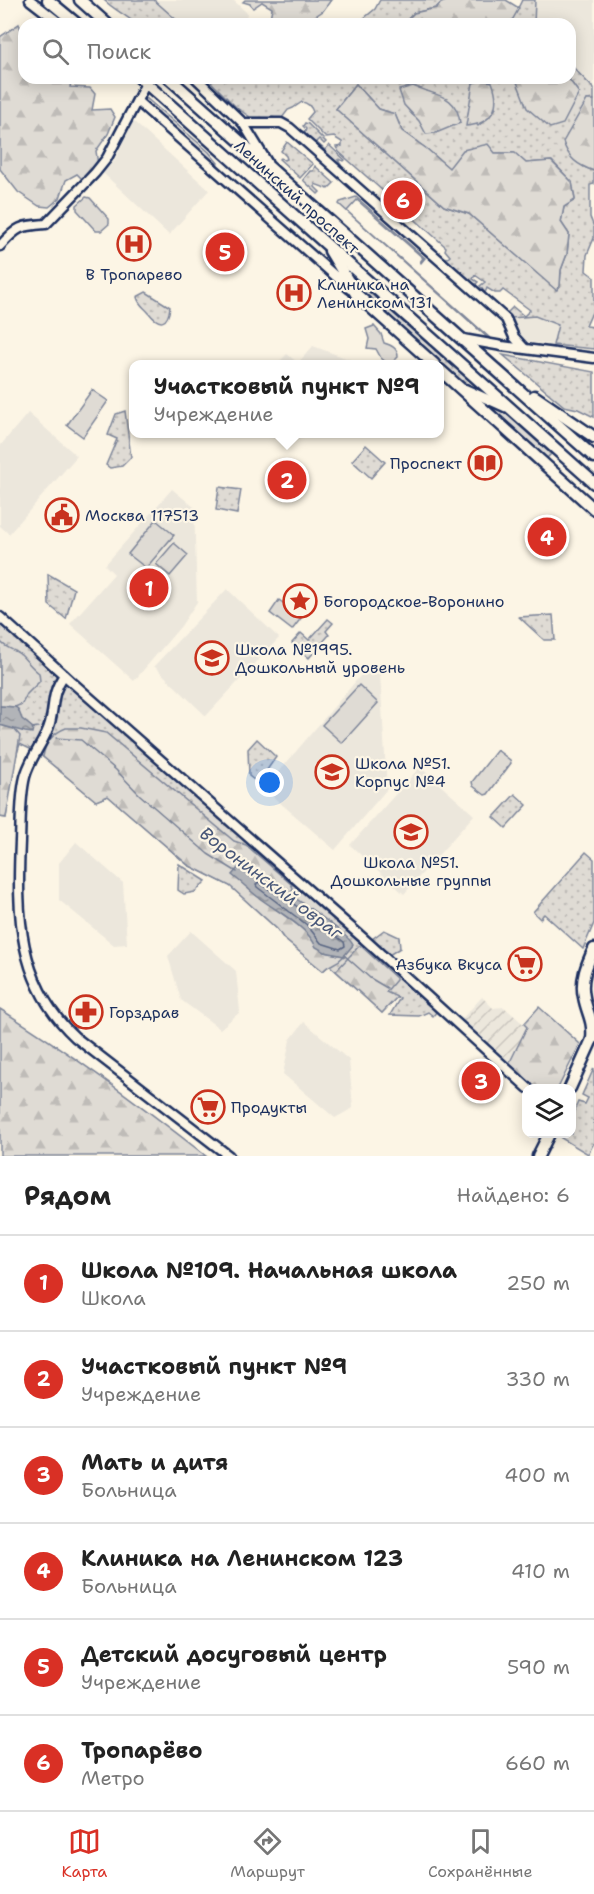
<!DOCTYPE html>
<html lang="ru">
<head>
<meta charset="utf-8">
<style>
	body { margin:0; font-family:"Shantell Sans",sans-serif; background:#f6f6f6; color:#222 }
	.controls { position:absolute; right:18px; bottom:18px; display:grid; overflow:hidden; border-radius:12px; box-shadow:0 3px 15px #0003 }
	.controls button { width:54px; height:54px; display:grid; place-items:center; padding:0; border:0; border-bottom:2px solid #e0e0e0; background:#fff; color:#222; font:30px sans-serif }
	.you { position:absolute; left:270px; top:783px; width:21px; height:21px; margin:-15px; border:4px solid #fff; border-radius:50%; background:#1a73e8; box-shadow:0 0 0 9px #1a73e833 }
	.badge { display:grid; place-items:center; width:39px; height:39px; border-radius:50%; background:#d93025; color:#fff; font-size:20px; font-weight:700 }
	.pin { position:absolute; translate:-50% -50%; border:3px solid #fff; box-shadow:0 2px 6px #0006 }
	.popup { position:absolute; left:129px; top:360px; width:315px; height:78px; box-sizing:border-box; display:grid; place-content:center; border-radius:12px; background:#fff; filter:drop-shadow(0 2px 4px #0005); font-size:20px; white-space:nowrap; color:#767676 }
	.popup b { font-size:22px; color:#222 }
	.popup::after { content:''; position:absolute; left:50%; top:100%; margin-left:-12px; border:12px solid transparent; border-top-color:#fff }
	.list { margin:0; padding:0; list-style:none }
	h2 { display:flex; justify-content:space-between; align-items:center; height:78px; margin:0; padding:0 24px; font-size:26px }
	h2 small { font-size:20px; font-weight:400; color:#767676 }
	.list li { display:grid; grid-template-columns:39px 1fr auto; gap:18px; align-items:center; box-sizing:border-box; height:96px; padding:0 24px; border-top:2px solid #e0e0e0 }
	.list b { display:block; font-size:22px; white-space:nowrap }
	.list p { margin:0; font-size:20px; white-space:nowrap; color:#767676 }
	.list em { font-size:20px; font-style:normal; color:#767676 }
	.icon { flex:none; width:33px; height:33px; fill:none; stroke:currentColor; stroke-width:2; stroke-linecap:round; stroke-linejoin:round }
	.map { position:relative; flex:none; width:594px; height:1156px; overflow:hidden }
	.search { position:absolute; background:#fff; box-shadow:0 3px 15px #0003; left:18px; right:18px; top:18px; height:66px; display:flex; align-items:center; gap:15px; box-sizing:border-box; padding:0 21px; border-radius:18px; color:#767676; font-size:22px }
	.sheet { height:654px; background:#fff }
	nav { display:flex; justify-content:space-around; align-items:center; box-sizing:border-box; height:84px; border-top:2px solid #e0e0e0; background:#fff; font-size:16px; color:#767676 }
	nav a { display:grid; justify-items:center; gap:3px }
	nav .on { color:#d93025 }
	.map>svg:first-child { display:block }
</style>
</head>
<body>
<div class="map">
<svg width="594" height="1156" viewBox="0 0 594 1156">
	<defs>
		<pattern id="industrial-furrows" width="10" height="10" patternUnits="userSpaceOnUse" patternTransform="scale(1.5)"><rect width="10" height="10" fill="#ece7dc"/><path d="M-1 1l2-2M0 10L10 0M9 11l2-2" fill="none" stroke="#cac6bf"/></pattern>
		<pattern id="grass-dots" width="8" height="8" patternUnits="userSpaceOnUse" patternTransform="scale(1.5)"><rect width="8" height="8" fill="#dfdbd4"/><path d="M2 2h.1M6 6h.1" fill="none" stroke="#bfbcb8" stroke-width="1.8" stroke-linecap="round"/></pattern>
		<pattern id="forest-firs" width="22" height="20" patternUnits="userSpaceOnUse" patternTransform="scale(1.5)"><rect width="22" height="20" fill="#dfdbd4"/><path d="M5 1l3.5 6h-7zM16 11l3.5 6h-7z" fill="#bfbcb8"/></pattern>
		<pattern id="water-ripples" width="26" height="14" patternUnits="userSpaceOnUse" patternTransform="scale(1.5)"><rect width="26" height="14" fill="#b2b4b8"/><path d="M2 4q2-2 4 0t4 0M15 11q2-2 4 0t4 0" fill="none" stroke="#909399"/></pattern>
	</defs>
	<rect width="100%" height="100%" fill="#fcf5e5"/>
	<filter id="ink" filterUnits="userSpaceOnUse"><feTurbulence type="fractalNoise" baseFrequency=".0167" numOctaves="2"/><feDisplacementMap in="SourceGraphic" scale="12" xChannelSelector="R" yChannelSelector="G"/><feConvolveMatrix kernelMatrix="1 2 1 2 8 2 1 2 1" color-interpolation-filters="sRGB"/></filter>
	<g filter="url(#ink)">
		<g fill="#ece7dc">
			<polygon points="154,0 233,0 247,13 245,24 181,24"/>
			<polygon points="535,0 594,0 594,89 570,64 570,24 534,24"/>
			<polygon points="133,121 209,190 169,235 103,173 115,160"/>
			<polygon points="535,316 558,325 553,345 521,341 516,335 511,318"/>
			<polygon points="313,346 351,360 347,364 277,364 287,354 298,363"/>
			<polygon points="28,413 77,456 9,534 0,526 0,446"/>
			<polygon points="172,489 194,507 197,602 181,626 134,681 70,624 114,574 105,565"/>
			<polygon points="227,589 279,638 206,716 154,666"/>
			<polygon points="367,668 380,674 387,789 335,850 264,789"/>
			<polygon points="420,767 474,815 404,894 350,845"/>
			<polygon points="76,842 123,883 127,944 114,945 59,900 59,863"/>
			<polygon points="191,931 236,971 240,1012 220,1029 181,1000 168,956"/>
			<polygon points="304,1022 349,1060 353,1108 335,1118 283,1074 290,1040"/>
		</g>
		<polygon fill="url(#industrial-furrows)" points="482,997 493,1008 504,1007 527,1027 508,1066 459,1022"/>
		<g fill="url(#grass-dots)" stroke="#7d8599" stroke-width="1.5" fill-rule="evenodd">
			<path d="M104,0h50l27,24h-45c-11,-10 -22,-14 -32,-24z"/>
			<polygon points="380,0 449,0 441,3 436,8 414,13 403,24 357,24 375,9"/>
			<polygon points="522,0 535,0 534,24 510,24"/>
			<path d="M570,64l24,25v11h-7l-4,9 1,58 10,4v13l-4,1v32l4,10v11l-7,17 -1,16 8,6v31l-8,18 8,1v22l-41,-4 5,-20 -23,-9 -24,2 -4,-5 6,-6 11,9 6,-6 -27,-20 -3,3h-5l-8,-5 -2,5 -5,-7 5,-4 -10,-7 -2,4 5,3 -2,2h-2l-31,-27 5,1 2,-2 -5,-6 1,-3 -107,-95 -3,-5 6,-1v-4l-8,-5 -8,1 -19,-19 6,-7c-2,-6 -5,-9 -11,-10l-9,6 -5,2 -6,8 -32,-1 -13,-9 -30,-30h87l4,4 5,-4h125l5,3 4,-3h81l-1,4 62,11 -11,-15h2zM473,83l23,25 -7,9 -11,9 -10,-12 4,-16zM356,84l23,25 16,5 7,17 25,18 22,19 46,-15h19l12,10 26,-2 20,21 3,18 -11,7 -3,15 8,12 -2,20 -6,16 -1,16 -3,4 -88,-76 -25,-8 -108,-97zM413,86l18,7 29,30c-9,4 -14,3 -24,2 -23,-5 -29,-12 -36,-34z"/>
			<polygon points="145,97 209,152 218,163 215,166 143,101"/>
			<polygon points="305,123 308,124 326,142 324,144 319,139 316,142 325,150 329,145 345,160 344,161 341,160 338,160 341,165 339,167 299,130 305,132 306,129 303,126"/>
			<polygon points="287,142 313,164 300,178 279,159 281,158 284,160 287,159 286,156 281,151"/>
			<polygon points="315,166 334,183 328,189 315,184 315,187 320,192 318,194 303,180 310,171 313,171"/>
			<polygon points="356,197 425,258 421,263 420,262 423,258 357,200 347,211 490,338 489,339 339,204 340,202"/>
			<polygon points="347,273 485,394 485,395 461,383 361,295"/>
			<path d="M146,292l24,15c-2,17 -10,20 -21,6 -5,-6 -10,-8 -12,-16z"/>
			<polygon points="503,355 594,372 594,417 578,409 564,406"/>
			<polygon points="469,394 504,412 551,454 544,461"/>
			<polygon points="125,411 131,457 122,466 110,468 106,465 117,439 108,435 116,414"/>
			<polygon points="366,445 385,462 371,478 352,461"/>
			<polygon points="219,487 241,490 237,514 216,510"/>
			<polygon points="48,574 74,589 66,619 49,605"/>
			<polygon points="553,615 555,640 544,640 519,617"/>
			<polygon points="328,619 333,623 326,631 329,635 309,658 292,643 301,633 309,640"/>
			<polygon points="0,622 437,1011 433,1016 428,1012 419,1016 390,1015 400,998 397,997 382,1013 329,965 323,971 284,939 277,929 230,886 188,865 108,796 96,801 38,753 20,744 13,767 6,818 0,817"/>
			<polygon points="257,739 276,757 258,783 249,776 248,749"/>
			<polygon points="515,794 527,805 506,828 494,817"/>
			<polygon points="586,852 594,859 594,923 583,949 544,914 540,919 533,912"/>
			<polygon points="179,864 206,881 195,892 184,894 178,890"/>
			<polygon points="384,930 399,937 400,948 389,955 372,939"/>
			<polygon points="594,1068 594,1143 588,1154 561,1138 563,1134 572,1134 572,1116 578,1102 585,1104 588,1098 582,1095"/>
		</g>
		<g fill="url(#forest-firs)" stroke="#7d8599" stroke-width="1.5">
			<polygon points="245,0 331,0 323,11 311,19 308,24 273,24 270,18 272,8 262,2 253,8 250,4 243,2"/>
			<polygon points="449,0 506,0 519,8 510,24 403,24 414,13 436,8 441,3"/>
			<polygon points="19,24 24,37 24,78 72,78 70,87 90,88 95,94 92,110 110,109 115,117 108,134 96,151 98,165 84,181 77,174 66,180 60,198 49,207 39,206 18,192 0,169 0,37"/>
			<polygon points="518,78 568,78 579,93 563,124 550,128 527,108 517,82"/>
			<path d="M482,80l10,2c9,23 2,42 -26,44l7,-43z"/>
			<polygon points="356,84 379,109 395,114 402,131 427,149 449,168 463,150 488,144 495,153 515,153 526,163 551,161 572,182 575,200 564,207 561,222 569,234 567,254 561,270 560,286 556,290 469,214 444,206 336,109"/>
			<path d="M413,86c23,10 44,8 47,37l-24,10 -10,1 -7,-13 -15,-16 -5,-15z"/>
			<path d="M587,100h7v71c-17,-6 -25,-12 -31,-29z"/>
			<path d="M0,641c6,8 14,8 21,14 6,6 11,13 18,18l1,8 -13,13 -5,10 -7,3 -15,-1z"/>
			<polygon points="0,725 14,729 20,736 6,818 0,817"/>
			<path d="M66,728h15l25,5 128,108 12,4 45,39 2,4 -4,8 -13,-11 -30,-17 -13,7 23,20 47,34 22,23 19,4c-8,9 -14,7 -21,15l-39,-32 -7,-10 -47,-43 -42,-21 -80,-69 -12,5 -53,-44c2,-14 10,-24 23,-29z"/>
			<polygon points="359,946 361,946 396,978 396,980 386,992 397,997 382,1013 336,971"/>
			<polygon points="539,1007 580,1044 558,1088 534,1088 508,1066 527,1027 524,1024"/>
			<path d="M0,1009c72,45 140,95 206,147h-206z"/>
		</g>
		<g fill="#dfdbd4" stroke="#7d8599" stroke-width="1.5">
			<polygon points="86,197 90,198 109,219 109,224 101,231 96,231 77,210 77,205"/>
			<path d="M374,326l7,8 3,9c7,2 14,5 14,14l-5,5 -6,1 -6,-5 -5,-9 -9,-1 2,-9 -3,-10z"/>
			<polygon points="92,390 108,401 83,437 67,425"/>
			<polygon points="156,520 174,535 146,568 128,554"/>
			<polygon points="174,543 188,555 170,576 156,564"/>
			<polygon points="279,600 302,617 292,630 270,613"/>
			<polygon points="359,685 378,703 342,743 322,725"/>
			<polygon points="497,750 510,760 511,763 488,794 485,795 473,786 472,782"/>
		</g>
		<g fill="url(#water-ripples)" stroke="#767f94" stroke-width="1.5">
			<polygon points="0,706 15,707 18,709 22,719 33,728 32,733 25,732 0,725"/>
			<path d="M242,867c15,3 106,65 111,78l-9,11 -19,-4 -9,-5c-9,-21 -40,-36 -58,-50 -9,-7 -17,-15 -26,-22l6,-7z"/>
		</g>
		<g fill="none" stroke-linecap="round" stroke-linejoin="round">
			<polygon stroke="#576482" stroke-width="1.5" points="258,882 295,905 344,942 345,946 340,949 321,943 307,925 257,887 256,885"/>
			<g stroke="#767f94" stroke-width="1.5">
				<polyline points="32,728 38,727"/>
				<polyline points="56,738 81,740 116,770 140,795 208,854 237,872"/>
				<polyline points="344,955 370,978 387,988"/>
			</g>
			<defs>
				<g id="minor">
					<polyline points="30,0 61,24"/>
					<polyline points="196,78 243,123 267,162"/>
					<polyline points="137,101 350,289"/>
					<polyline points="243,123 281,123 290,128 506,319 514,337 524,348"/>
					<path d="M0,246c18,-20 20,-20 46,-22l49,-51 12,-15 39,-75"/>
					<polyline points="463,339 502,346 594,358"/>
					<polyline points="465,389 505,407"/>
					<polyline points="0,617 73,683 363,938 528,1088"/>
					<path d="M64,675c-13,19 -9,28 -14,48 -5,19 -20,34 -25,54 -5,20 -4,43 -5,64 -3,73 -3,142 55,196l154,119"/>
				</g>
				<g id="major">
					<polyline points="48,0 77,24"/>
					<polyline points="80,0 107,24"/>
					<polyline points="140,78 594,483"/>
					<polyline points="169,78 594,457"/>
					<polyline points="330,251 356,294 434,364"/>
					<polyline points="440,370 594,509"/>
					<polyline points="534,396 594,437"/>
					<path d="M592,1040c2,-20 -5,-26 -8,-43 -4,-17 3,-33 10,-48"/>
					<polyline points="570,1088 594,1035"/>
					<polyline points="538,1156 549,1134"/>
				</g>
			</defs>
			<use href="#minor" stroke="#1b2f5e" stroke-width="13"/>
			<use href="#major" stroke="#1b2f5e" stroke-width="15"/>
			<use href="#minor" stroke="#fcf5e5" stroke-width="8"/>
			<use href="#major" stroke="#fcf5e5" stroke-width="10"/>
		</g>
	</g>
	<defs>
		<symbol id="hospital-ring" viewBox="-11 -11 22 22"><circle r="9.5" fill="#fcf5e5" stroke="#c8321e" stroke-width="1.5"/><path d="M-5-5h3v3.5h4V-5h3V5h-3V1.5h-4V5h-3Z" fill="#c8321e"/></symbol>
		<symbol id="library-ring" viewBox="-11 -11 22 22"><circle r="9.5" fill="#fcf5e5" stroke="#c8321e" stroke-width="1.5"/><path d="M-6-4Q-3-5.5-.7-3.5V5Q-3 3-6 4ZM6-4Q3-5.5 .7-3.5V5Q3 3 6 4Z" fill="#c8321e"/></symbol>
		<symbol id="civic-ring" viewBox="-11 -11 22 22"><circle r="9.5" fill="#fcf5e5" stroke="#c8321e" stroke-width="1.5"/><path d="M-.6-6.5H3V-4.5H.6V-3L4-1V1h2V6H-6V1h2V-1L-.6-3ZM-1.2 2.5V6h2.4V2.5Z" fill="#c8321e"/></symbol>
		<symbol id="sight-ring" viewBox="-11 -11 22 22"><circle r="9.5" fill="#fcf5e5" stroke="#c8321e" stroke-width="1.5"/><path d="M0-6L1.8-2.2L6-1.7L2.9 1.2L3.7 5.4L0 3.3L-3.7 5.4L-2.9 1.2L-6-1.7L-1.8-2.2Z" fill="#c8321e"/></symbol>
		<symbol id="school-ring" viewBox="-11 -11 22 22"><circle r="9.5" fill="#fcf5e5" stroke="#c8321e" stroke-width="1.5"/><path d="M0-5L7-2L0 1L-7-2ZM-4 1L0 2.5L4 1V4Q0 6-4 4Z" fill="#c8321e"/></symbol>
		<symbol id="supermarket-ring" viewBox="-11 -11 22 22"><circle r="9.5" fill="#fcf5e5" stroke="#c8321e" stroke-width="1.5"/><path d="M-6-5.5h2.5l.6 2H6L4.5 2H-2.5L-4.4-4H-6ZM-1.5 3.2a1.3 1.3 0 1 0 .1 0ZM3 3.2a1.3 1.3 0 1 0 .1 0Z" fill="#c8321e"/></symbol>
		<symbol id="pharmacy-ring" viewBox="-11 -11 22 22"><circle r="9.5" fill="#fcf5e5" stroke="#c8321e" stroke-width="1.5"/><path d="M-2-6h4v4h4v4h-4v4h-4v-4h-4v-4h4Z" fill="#c8321e"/></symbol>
	</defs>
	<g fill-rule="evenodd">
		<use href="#hospital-ring" x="115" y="225" width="38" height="38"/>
		<use href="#hospital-ring" x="275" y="274" width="38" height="38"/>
		<use href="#library-ring" x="466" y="444" width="38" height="38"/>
		<use href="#civic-ring" x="43" y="496" width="38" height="38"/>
		<use href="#sight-ring" x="281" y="582" width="38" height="38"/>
		<use href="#school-ring" x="193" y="639" width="38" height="38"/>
		<use href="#school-ring" x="313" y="753" width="38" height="38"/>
		<use href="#school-ring" x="392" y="813" width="38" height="38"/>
		<use href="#supermarket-ring" x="506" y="945" width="38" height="38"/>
		<use href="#pharmacy-ring" x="67" y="993" width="38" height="38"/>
		<use href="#supermarket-ring" x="189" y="1088" width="38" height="38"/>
	</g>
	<g text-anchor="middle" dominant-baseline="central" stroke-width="4.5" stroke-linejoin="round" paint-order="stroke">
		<g font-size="16" fill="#1b2f5e" stroke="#fcf5e5">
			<text transform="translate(297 197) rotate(42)">Ленинский проспект</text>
		</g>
		<g font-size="16" fill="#1b2f5e" stroke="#fcf5e5" text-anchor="start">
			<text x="134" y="274" text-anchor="middle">В Тропарево</text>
			<text x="317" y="284">Клиника на<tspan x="317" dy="18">Ленинском 131</tspan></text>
			<text x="462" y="463" text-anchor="end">Проспект</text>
			<text x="85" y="515">Москва 117513</text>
			<text x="323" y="601">Богородское-Воронино</text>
			<text x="235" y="649">Школа №1995.<tspan x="235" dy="18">Дошкольный уровень</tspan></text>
			<text x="355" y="763">Школа №51.<tspan x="355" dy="18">Корпус №4</tspan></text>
			<text x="411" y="862" text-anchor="middle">Школа №51.<tspan x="411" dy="18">Дошкольные группы</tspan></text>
			<text x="502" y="964" text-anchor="end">Азбука Вкуса</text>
			<text x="109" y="1012">Горздрав</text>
			<text x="231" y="1107">Продукты</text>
		</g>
		<g font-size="18" font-style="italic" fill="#485779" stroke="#fcf5e5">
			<text transform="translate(271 883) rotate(37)">Воронинский овраг</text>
		</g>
	</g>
</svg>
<div class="controls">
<button><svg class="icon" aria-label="layers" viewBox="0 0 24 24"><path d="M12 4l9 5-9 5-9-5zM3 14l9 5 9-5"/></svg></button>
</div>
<div class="you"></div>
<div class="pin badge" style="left:149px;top:588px">1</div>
<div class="pin badge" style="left:287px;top:480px">2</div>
<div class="popup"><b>Участковый пункт №9</b>Учреждение</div>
<div class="pin badge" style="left:481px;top:1081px">3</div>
<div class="pin badge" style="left:547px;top:537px">4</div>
<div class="pin badge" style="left:225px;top:252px">5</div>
<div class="pin badge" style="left:403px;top:200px">6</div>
<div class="search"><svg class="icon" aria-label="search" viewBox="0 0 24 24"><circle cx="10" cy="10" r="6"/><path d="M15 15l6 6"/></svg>Поиск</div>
</div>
<section class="sheet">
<h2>Рядом<small>Найдено: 6</small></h2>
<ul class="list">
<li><span class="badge">1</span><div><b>Школа №109. Начальная школа</b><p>Школа</p></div><em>250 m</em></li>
<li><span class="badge">2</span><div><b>Участковый пункт №9</b><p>Учреждение</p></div><em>330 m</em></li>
<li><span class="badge">3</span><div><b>Мать и дитя</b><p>Больница</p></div><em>400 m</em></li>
<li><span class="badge">4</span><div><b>Клиника на Ленинском 123</b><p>Больница</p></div><em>410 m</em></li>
<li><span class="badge">5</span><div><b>Детский досуговый центр</b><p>Учреждение</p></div><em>590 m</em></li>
<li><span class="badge">6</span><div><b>Тропарёво</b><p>Метро</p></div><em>660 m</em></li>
</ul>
</section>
<nav>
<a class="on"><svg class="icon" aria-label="map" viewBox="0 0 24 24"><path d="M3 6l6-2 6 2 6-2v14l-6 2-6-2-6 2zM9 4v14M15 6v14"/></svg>Карта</a>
<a><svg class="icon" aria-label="directions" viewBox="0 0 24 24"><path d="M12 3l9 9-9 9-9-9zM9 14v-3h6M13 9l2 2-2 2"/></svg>Маршрут</a>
<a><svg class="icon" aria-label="saved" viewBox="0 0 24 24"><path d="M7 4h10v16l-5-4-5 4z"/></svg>Сохранённые</a>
</nav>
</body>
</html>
